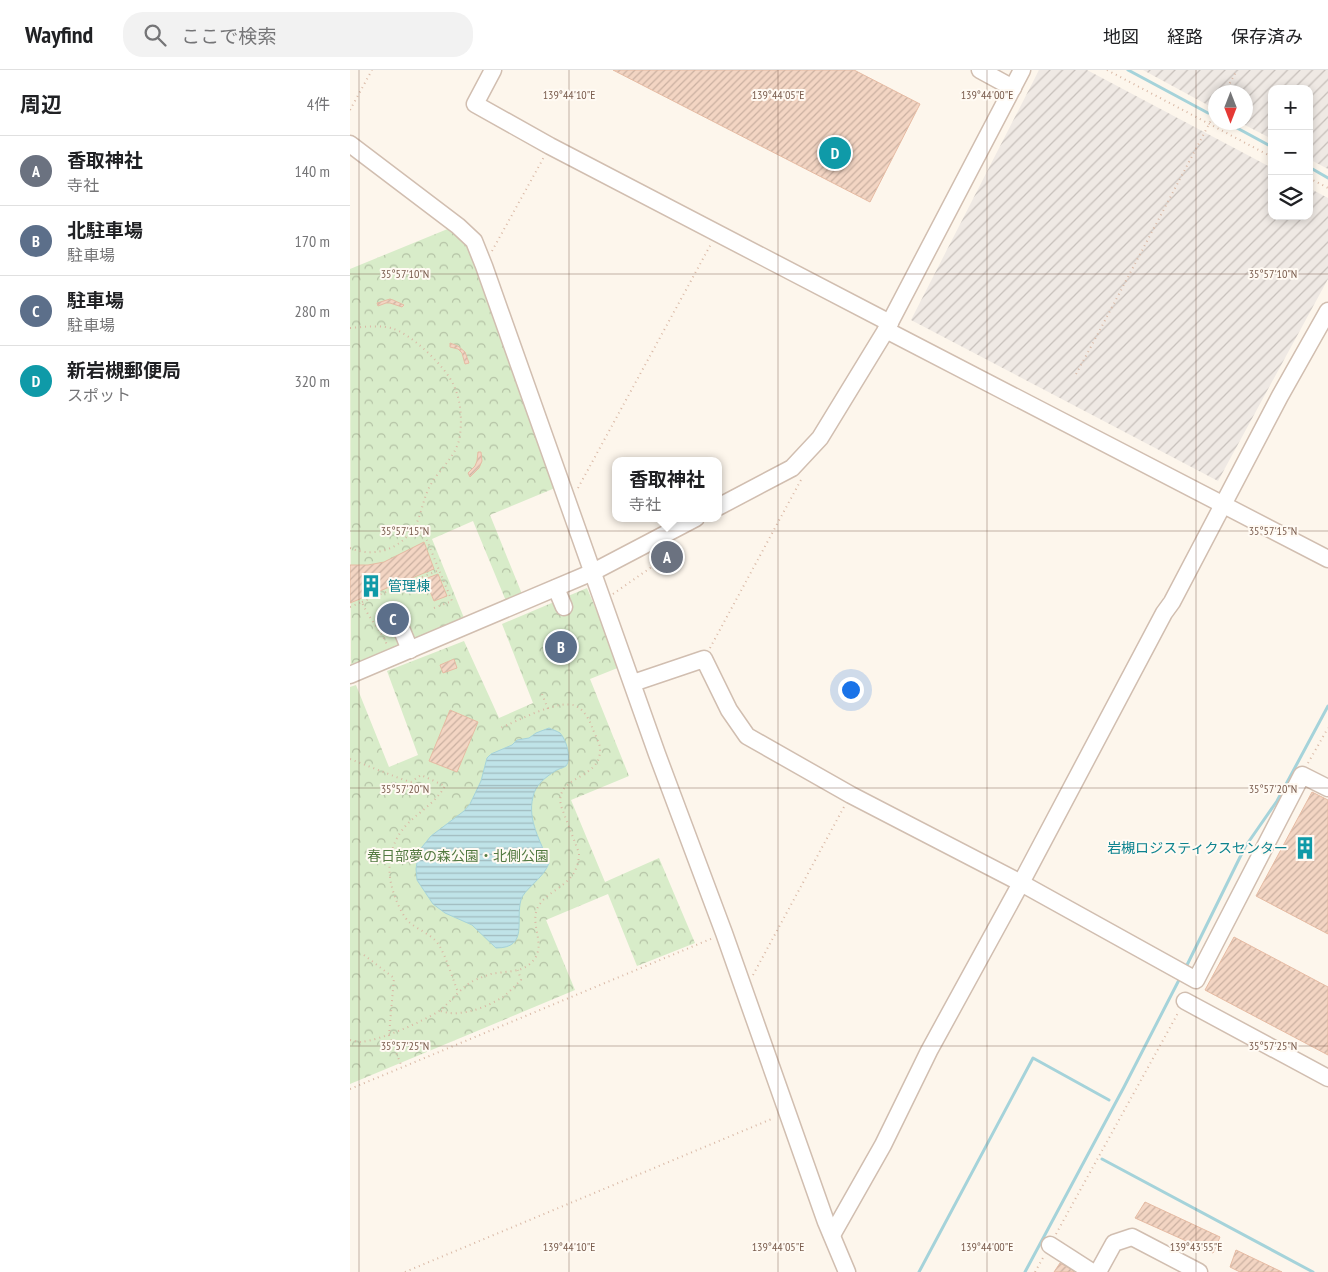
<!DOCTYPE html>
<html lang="ja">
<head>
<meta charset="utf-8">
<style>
	body { margin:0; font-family:"PT Sans Narrow","Noto Sans JP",sans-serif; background:#f2f2f2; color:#202124 }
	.controls { position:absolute; right:15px; top:15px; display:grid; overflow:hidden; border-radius:10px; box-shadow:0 2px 8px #0003 }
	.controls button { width:45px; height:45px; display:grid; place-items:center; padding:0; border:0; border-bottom:1px solid #e0e0e0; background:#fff; color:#202124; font:25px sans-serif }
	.compass { position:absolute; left:858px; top:15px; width:45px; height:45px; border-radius:50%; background:#fff; box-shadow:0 2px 8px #0003; rotate:180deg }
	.you { position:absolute; left:500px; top:619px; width:18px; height:18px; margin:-12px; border:4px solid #fff; border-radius:50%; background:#1a73e8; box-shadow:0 0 0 8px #1a73e833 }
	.badge { display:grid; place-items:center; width:32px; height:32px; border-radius:50%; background:#e76f51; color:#fff; font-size:16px; font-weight:700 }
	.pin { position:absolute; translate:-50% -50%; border:2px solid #fff; box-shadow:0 1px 5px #0006 }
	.popup { position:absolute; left:262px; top:387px; width:110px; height:65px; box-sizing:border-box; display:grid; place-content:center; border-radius:10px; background:#fff; filter:drop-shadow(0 1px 4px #0005); font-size:16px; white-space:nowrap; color:#757577 }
	.popup b { font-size:19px; color:#202124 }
	.popup::after { content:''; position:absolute; left:50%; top:100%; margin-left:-10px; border:10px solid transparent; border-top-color:#fff }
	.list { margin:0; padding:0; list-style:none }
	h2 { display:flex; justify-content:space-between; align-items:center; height:65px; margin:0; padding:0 20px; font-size:21px }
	h2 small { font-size:16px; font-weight:400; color:#757577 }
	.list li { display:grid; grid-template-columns:32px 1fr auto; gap:15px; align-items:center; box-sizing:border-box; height:70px; padding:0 20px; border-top:1px solid #e0e0e0 }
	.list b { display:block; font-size:19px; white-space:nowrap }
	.list p { margin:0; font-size:16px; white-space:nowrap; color:#757577 }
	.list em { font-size:16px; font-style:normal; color:#757577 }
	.icon { flex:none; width:28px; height:28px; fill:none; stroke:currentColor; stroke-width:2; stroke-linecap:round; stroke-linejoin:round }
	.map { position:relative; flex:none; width:978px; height:1202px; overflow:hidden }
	header { display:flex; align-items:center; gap:30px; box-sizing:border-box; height:70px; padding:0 25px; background:#fff; border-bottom:1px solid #e0e0e0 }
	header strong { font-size:24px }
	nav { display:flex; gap:28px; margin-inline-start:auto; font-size:18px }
	.search { width:350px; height:45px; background:#f2f2f2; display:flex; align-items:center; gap:12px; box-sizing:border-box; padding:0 18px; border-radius:20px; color:#757577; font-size:19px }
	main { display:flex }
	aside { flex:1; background:#fff }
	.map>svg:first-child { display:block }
</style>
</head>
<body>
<header>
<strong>Wayfind</strong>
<div class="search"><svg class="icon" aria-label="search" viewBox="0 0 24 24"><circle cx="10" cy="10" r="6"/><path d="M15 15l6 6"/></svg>ここで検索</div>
<nav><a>地図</a><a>経路</a><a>保存済み</a></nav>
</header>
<main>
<aside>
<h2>周辺<small>4件</small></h2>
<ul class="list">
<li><span class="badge" style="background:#6b7280">A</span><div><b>香取神社</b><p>寺社</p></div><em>140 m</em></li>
<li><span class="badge" style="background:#5c6f8a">B</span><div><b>北駐車場</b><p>駐車場</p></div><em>170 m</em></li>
<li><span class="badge" style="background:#5c6f8a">C</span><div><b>駐車場</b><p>駐車場</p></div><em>280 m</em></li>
<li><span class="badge" style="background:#0f9aa8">D</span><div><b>新岩槻郵便局</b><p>スポット</p></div><em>320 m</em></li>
</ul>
</aside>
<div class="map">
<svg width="978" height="1202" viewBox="0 0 978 1202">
	<defs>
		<pattern id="industrial-furrows" width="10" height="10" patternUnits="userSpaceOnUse" patternTransform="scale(1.25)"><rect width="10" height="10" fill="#efe9e4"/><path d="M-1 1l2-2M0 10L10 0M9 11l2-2" fill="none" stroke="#c7c0bb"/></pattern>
		<pattern id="park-crowns" width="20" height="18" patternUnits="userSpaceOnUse" patternTransform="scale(1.25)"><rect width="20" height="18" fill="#d8ecc9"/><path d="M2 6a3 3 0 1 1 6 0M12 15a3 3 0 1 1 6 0" fill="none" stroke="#b4c2a5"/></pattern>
		<pattern id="water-rules" width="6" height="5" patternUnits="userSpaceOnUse" patternTransform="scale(1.25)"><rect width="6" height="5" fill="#bfe3e8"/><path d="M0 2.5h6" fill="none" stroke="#a0bbbe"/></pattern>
		<pattern id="building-hatch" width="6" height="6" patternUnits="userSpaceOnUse" patternTransform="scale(1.25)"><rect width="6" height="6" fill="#f3d5c3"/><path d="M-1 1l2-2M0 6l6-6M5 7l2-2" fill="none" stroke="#cab0a1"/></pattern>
	</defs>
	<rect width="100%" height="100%" fill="#fdf6ec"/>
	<g fill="url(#industrial-furrows)">
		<polygon points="689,0 737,0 922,98 922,146 959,146 959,118 978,128 978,209 868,411 561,250"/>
		<polygon points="793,0 978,0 978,99 959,89 959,19 922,19 922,69 891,53 896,52 896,22 866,22 865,39"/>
	</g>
	<g fill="url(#park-crowns)">
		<polygon points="100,158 119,174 205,418 140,445 172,524 156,531 123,451 82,469 114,548 1,597 0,199"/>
		<polygon points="237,518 270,597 240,609 279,706 221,730 255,812 309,788 345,873 287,896 258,824 196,850 225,920 0,1014 0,617 6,615 39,697 68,685 37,601 114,571 149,648 183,633 152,554"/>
	</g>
	<path fill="url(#water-rules)" stroke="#a5d3da" d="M199,658c4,2 8,3 11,5 6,6 12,25 6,33 -3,2 -8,3 -11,5 -9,6 -20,14 -22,26 -6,23 8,45 16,66 -5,15 -26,27 -28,37 -6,20 8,48 -25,48l-24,-23 -27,-12 -12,-9 -16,-24 -1,-11 2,-13 4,-9 9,-11 33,-25 6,-7 11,-23 6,-23 4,-4 21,-9 5,-5 12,-2 7,-5z"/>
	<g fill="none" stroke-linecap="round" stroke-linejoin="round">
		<g stroke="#a5d3da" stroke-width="3">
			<polyline points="778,0 858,43"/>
			<polyline points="876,52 922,77"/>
			<polyline points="959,97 978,108"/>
			<polyline points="837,895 895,777 927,731 978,636"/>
			<polyline points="752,1089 963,1202"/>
			<polyline points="569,1202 683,988 759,1030"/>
			<polyline points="675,1202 774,1017 831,906"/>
		</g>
	</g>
	<g fill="url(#building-hatch)" stroke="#e6bba3">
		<polygon points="263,0 504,0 570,34 520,132"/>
		<polygon points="40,229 43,230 54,235 52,237 40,233 36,233 28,236 27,233"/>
		<polygon points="100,273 108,276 115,282 119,293 115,294 112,283 108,279 100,277"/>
		<polygon points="128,382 131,382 132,391 129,398 120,407 118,403 125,396 127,391"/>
		<polygon points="74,472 84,499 0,533 0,495 18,495 34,492"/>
		<polygon points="319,481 324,488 315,493 311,486"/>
		<polygon points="88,504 97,526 84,531 75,509"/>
		<polygon points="104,589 107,598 93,603 90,595"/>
		<polygon points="100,640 128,652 107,702 79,691"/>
		<polygon points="962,722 978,730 978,864 906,826"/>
		<polygon points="884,867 978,917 978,985 855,920"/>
		<polygon points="795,1132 870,1167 863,1183 785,1148"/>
		<polygon points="886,1180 932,1202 890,1202 880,1197"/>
		<polygon points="710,1193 724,1201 723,1202 704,1202"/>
	</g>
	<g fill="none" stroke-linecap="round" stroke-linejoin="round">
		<defs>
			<g id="minor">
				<polyline points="143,0 125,34 200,76 540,253"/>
				<polyline points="630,0 663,18"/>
				<polyline points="0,74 108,156 124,171 134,196 307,684 374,863 476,1152 497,1202"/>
				<polyline points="536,260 978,489"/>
				<polyline points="368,437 442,398 470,368 536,260 672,0"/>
				<polyline points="206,518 214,537"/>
				<polyline points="51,558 60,580"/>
				<polyline points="0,605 243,502 346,448"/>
				<polyline points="283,613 354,589 379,640 397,666 501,725 671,813 846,910 952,705 978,718"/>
				<polyline points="835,931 978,1008"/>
				<polyline points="482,1165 533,1075 579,981 671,813 814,543 822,532 930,326 978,241"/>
				<polyline points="700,1175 742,1202"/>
				<polyline points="748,1202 764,1173 782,1167 849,1202"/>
			</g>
		</defs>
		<use href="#minor" stroke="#d1beb0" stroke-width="19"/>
		<g stroke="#d9b8a5" stroke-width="2" stroke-dasharray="1 4" stroke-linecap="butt">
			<polyline points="757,0 922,87"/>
			<polyline points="875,22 887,0"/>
			<polyline points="0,40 22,0"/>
			<polyline points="959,108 978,118"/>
			<polyline points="142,181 194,87"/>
			<path d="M0,258c14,-1 27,-3 41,0 20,5 56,40 63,58 7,15 8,33 6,49 -3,23 -24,36 -32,55 -6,13 -7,28 -15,39 -14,21 -40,29 -63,19"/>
			<polyline points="726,304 743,273 866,41"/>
			<polyline points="228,418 361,174"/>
			<polyline points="263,524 313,489"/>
			<polyline points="12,532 89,500 76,468 64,458"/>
			<path d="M0,537l12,-5c6,16 19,28 25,43"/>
			<polyline points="84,538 102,531 89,500"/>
			<polyline points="360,578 452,408"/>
			<polyline points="192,624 198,639"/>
			<path d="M0,689l54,21 7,2 10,-7 24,11c-12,21 -32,28 -45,47 -14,22 -13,46 -3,69 3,7 7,15 12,20 9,8 24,13 30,23 8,14 13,32 19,47"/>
			<polyline points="958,693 978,658"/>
			<polyline points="14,885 44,908 39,965 52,997"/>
			<polyline points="403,905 495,735"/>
			<path d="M91,941c19,7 46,-4 62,-14 6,-5 12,-11 18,-17l-3,-10"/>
			<path d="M0,970c4,1 8,2 11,2 20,-2 61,-20 78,-31 12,-9 21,-23 34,-30 6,-3 12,-5 18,-7 13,-3 30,-1 40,-11 17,-16 -1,-36 6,-54 9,-21 42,-22 42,-56l-18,-47c-7,-32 41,-25 39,-58 -1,-7 -6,-15 -8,-21 -3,-8 -8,-17 -16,-21 -17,-8 -60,16 -76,22"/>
			<polyline points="0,1019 363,868"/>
			<polyline points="706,1164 828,943"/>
			<polyline points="55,1202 424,1048"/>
			<polyline points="685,1202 694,1186"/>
		</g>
		<use href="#minor" stroke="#fff" stroke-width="16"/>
	</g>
	<path fill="none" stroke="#7a5c4d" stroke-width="1" stroke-opacity="0.45" d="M9,0v1202M219,0v1202M428,0v1202M637,0v1202M846,0v1202M0,204h978M0,461h978M0,718h978M0,976h978"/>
	<defs>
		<symbol id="building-bare" viewBox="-9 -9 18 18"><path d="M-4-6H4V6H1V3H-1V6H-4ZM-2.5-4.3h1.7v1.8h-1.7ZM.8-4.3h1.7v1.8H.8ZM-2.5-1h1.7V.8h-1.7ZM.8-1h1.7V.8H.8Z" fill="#0f9aa8" stroke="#fffaf3" stroke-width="2.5" paint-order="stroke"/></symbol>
	</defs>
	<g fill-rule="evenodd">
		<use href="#building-bare" x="5" y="500" width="32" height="32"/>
		<use href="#building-bare" x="939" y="762" width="32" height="32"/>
	</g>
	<g text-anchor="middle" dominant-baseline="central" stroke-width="4" stroke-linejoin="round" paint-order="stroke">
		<g font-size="14" fill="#0d838f" stroke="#fffaf3" text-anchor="start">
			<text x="38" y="516">管理棟</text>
			<text x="938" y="778" text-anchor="end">岩槻ロジスティクスセンター</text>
		</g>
		<g font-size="14" fill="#537a41" stroke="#fffaf3">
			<text x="108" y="786">春日部夢の森公園・北側公園</text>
		</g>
	</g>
	<g font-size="12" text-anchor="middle" fill="#7a5c4d" stroke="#fffaf3" stroke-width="4" stroke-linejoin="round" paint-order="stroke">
		<text x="219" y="29">139°44'10"E</text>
		<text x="428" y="29">139°44'05"E</text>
		<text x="637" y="29">139°44'00"E</text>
		<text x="923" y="208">35°57'10"N</text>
		<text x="55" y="208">35°57'10"N</text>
		<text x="923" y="465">35°57'15"N</text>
		<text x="55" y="465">35°57'15"N</text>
		<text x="923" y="723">35°57'20"N</text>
		<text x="55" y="723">35°57'20"N</text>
		<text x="55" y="980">35°57'25"N</text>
		<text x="923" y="980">35°57'25"N</text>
		<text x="219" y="1181">139°44'10"E</text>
		<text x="428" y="1181">139°44'05"E</text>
		<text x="637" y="1181">139°44'00"E</text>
		<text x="846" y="1181">139°43'55"E</text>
	</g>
</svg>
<div class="controls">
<button>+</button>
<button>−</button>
<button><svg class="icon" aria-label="layers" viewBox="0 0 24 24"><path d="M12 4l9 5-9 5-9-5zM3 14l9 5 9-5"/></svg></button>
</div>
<svg class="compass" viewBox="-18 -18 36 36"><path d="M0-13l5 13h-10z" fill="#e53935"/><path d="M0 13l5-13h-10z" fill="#757577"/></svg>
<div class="you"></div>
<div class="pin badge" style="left:317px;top:487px;background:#6b7280">A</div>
<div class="popup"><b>香取神社</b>寺社</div>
<div class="pin badge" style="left:211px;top:577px;background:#5c6f8a">B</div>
<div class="pin badge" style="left:43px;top:549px;background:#5c6f8a">C</div>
<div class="pin badge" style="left:485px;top:83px;background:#0f9aa8">D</div>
</div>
</main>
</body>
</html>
